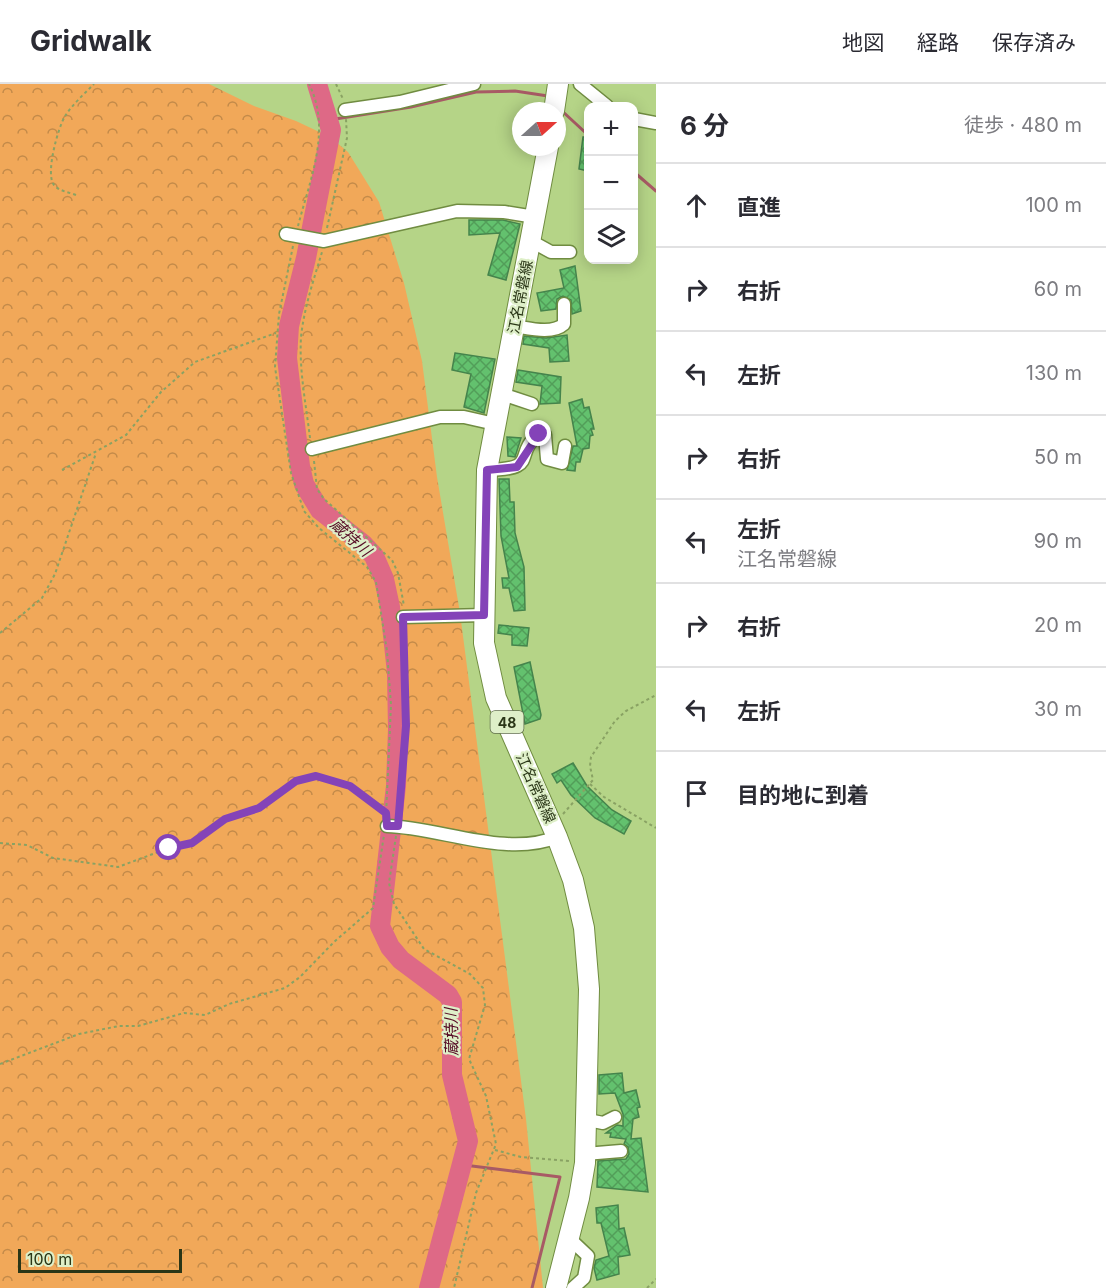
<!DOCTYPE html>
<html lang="ja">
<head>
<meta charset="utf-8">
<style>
	body { margin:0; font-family:Inter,"Noto Sans JP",sans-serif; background:#f2f2f3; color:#2b2b33 }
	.controls { position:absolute; right:18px; top:18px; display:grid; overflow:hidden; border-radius:12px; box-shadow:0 3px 15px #0003 }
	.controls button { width:54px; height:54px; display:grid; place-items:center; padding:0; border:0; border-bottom:2px solid #e1e1e2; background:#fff; color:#2b2b33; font:30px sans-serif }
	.compass { position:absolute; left:512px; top:18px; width:54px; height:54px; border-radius:50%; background:#fff; box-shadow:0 3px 15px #0003; rotate:69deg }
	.scale { position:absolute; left:18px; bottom:15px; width:164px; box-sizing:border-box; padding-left:6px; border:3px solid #2a3617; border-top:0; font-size:16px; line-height:21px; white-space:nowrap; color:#2a3617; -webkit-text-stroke:4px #deefc8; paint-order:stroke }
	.stop { position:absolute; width:18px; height:18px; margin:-14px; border:4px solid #8443b8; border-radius:50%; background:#fff }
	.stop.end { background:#8443b8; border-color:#fff; box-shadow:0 2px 6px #0008 }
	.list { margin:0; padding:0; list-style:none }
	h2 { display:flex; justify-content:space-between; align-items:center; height:78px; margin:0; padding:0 24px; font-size:26px }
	h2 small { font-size:20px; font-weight:400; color:#7c7c81 }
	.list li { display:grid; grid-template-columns:39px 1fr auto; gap:18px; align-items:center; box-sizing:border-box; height:84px; padding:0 24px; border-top:2px solid #e1e1e2 }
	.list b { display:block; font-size:22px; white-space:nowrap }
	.list p { margin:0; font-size:20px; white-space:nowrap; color:#7c7c81 }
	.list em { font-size:20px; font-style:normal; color:#7c7c81 }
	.icon { flex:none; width:33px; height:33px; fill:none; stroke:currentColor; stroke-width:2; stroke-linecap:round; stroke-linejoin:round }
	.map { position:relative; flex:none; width:656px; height:1204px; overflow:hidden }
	header { display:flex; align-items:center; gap:36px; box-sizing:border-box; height:84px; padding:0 30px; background:#fff; border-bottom:2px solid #e1e1e2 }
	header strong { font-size:28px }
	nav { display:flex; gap:33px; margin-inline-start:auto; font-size:21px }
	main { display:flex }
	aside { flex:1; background:#fff }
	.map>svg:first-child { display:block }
</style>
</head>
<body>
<header>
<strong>Gridwalk</strong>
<nav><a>地図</a><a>経路</a><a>保存済み</a></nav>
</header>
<main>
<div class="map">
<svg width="656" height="1204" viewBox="0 0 656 1204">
	<defs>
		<pattern id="forest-crowns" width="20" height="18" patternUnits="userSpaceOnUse" patternTransform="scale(1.5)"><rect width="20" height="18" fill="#f1a859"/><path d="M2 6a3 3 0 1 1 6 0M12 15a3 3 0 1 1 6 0" fill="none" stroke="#c38a49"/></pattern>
		<pattern id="building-cross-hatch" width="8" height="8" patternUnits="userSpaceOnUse" patternTransform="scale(1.5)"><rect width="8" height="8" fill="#63c16e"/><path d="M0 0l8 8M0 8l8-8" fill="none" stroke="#529e59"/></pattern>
	</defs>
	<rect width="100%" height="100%" fill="#b5d487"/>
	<polygon fill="url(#forest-crowns)" points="0,0 209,0 254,22 296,37 330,53 348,68 379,118 404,199 422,277 437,393 460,529 526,1035 543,1204 0,1204"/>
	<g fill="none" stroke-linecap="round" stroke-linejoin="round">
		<g stroke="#a85a65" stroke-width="3">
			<polyline points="561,26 588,51"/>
			<polyline points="329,36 411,23 476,8 515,7 548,12"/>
			<polyline points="634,88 656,107"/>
			<polyline points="464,1081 560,1093 532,1204"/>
		</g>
		<polyline stroke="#de6986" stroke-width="20" points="317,0 331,46 306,174 289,242 287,274 300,382 304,400 320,426 363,460 374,472 384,495 390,523 397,589 398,645 396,702 380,842 390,863 401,876 448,911 452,918 452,991 468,1057 429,1204"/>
	</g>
	<g fill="url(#building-cross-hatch)" stroke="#45844c" stroke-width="1.5">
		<polygon points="583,53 588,53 588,87 579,85"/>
		<polygon points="469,136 503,136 520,140 506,196 488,191 500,149 469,151"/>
		<polygon points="575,182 581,227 572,230 571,216 563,212 557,215 556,225 541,227 537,209 564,204 560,186"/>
		<polygon points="567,251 569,277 550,278 549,264 523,260 524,252 546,254"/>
		<polygon points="455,269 495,275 484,329 464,323 471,290 452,286"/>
		<polygon points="518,286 561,293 560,319 540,320 542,302 516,298"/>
		<polygon points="582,315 584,324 589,323 594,345 591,345 593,351 590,352 589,364 583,365 580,378 576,378 575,387 567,386 573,362 577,362 569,319"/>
		<polygon points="507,353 521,354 515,373 508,372"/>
		<polygon points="499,395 509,395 510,418 514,418 515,449 524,483 525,526 514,527 509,504 503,504 502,494 509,494 501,452"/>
		<polygon points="499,541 529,544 527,562 512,561 512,551 498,549"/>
		<polygon points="530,578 541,631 540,635 525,640 514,583"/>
		<polygon points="573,679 587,702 612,726 631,737 624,750 595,734 571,711 561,696 557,699 552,690"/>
		<polygon points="622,989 624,1009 636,1006 640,1023 637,1024 639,1033 633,1035 631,1055 641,1054 648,1108 597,1103 598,1077 626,1075 629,1070 628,1063 624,1060 626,1055 610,1053 611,1049 606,1049 617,1041 623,1042 623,1030 615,1009 599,1010 599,991"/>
		<polygon points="618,1121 619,1145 624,1144 630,1171 618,1173 619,1190 597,1196 594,1184 596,1176 609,1172 601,1139 597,1139 596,1124"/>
	</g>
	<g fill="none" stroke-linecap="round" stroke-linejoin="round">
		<defs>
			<g id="minor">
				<polyline points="580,0 607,22"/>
				<polyline points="345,26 400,18 474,0"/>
				<polyline points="634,35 656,39"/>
				<polyline points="286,150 324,157 457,127 504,128 535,133"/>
				<polyline points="531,157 551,168 570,168"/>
				<path d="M513,242c15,2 39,9 51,-2v-20"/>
				<polyline points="502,310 532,320"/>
				<polyline points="312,365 440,333 464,333 495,340"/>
				<path d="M487,386c54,-1 25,-15 52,-36l6,1 2,24 15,4 3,-17"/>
				<polyline points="403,533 485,531"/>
				<path d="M387,742c52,1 119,32 170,11"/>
				<polyline points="588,1036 603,1039 615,1033"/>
				<polyline points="585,1070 621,1067"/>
				<polyline points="570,1155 588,1172 584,1194 573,1204"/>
			</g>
			<g id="primary">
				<polyline points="554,27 558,0"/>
				<polyline points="548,63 487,386 484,559 496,614 557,753 573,796 584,844 589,905 585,1079 579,1114 556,1204"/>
			</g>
		</defs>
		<use href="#minor" stroke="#708c41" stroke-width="15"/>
		<use href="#primary" stroke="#708c41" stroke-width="22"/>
		<g stroke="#89a263" stroke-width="2" stroke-dasharray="3 3" stroke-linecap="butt">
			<polyline points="336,0 343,15"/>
			<path d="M76,111c-8,-3 -17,-4 -22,-10 -9,-11 4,-57 11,-69 7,-11 19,-22 29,-32"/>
			<path d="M298,142c12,-47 34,-96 11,-142"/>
			<polyline points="327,144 347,54 346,35"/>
			<polyline points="293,162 279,230 275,283 291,389 304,427 319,444 367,483 376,498 387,567 391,621 386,731"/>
			<path d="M310,354c-4,-34 -11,-67 -9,-101 3,-29 13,-58 21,-85"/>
			<polyline points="314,377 317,405 324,415 392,476 398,489 404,522"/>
			<polyline points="62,386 126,351 161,308 195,278 276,249"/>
			<polyline points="0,549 42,514 55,490 96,369"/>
			<polyline points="590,700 604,713 656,744"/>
			<polyline points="563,730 593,696 590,682 591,673 615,637 626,627 656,611"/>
			<polyline points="399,732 406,642 403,543"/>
			<polyline points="396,752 389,799 394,820 424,865 470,890 483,904 485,921 469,975 486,1012 496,1060 476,1109 454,1204"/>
			<polyline points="0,759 27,761 53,774 118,783 169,764 192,758 225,735 259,724 296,697 316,692 350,702 386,729"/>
			<polyline points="0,980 79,950 119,942 138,942 184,929 205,931 229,920 285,904 300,893 334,858 373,824 384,751"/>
			<polyline points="495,1066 521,1073 569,1077"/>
			<polyline points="647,1204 656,1195"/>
		</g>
		<use href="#minor" stroke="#fff" stroke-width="12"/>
		<use href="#primary" stroke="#fff" stroke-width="20"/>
	</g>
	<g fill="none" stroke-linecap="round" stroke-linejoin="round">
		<polyline stroke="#8443b8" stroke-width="8" points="169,764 192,759 225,735 259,724 296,697 316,692 350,702 386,729 387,742 398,742 406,642 403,533 484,531 487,386 517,383 539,350"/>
	</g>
	<g text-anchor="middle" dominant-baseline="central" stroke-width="4.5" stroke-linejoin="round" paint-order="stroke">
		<rect fill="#deefc8" stroke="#606e4c" stroke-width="1.5" x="490.5" y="627" width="33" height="22" rx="4.5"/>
		<g font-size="14" font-weight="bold" fill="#2a3617">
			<text x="507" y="638">48</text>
		</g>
		<g font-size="15" fill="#2a3617" stroke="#deefc8">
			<text transform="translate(520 213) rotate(-79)">江名常磐線</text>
			<text transform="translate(536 704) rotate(66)">江名常磐線</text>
		</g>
		<g font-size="16" font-style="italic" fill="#560b25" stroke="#deefc8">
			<text transform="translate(351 453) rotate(42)">蔵持川</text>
			<text transform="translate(451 948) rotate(-91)">蔵持川</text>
		</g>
	</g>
</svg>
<div class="controls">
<button>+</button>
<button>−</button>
<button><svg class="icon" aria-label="layers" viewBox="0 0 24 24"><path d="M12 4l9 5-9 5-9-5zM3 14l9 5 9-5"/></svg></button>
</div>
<svg class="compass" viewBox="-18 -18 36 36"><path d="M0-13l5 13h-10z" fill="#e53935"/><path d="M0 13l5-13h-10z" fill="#7c7c81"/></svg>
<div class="scale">100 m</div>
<div class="stop" style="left:169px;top:764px"></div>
<div class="stop end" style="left:539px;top:350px"></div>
</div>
<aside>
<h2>6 分<small>徒歩 · 480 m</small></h2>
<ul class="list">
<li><svg class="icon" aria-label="ahead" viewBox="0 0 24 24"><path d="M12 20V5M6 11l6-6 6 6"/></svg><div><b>直進</b></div><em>100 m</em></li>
<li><svg class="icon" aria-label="right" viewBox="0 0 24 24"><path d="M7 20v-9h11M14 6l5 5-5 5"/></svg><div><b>右折</b></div><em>60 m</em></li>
<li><svg class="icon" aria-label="left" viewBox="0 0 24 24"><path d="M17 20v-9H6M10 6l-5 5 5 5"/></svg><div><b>左折</b></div><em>130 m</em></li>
<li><svg class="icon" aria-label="right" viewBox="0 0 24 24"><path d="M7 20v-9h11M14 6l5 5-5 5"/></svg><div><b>右折</b></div><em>50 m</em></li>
<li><svg class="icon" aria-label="left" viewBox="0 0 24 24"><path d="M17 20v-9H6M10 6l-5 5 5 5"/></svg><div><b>左折</b><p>江名常磐線</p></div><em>90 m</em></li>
<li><svg class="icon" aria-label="right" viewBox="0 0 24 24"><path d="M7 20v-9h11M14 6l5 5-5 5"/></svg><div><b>右折</b></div><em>20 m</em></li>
<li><svg class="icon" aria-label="left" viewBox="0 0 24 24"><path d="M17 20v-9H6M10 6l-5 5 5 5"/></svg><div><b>左折</b></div><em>30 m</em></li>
<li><svg class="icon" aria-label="arrive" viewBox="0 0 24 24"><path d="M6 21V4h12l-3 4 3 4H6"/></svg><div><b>目的地に到着</b></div></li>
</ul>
</aside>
</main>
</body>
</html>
